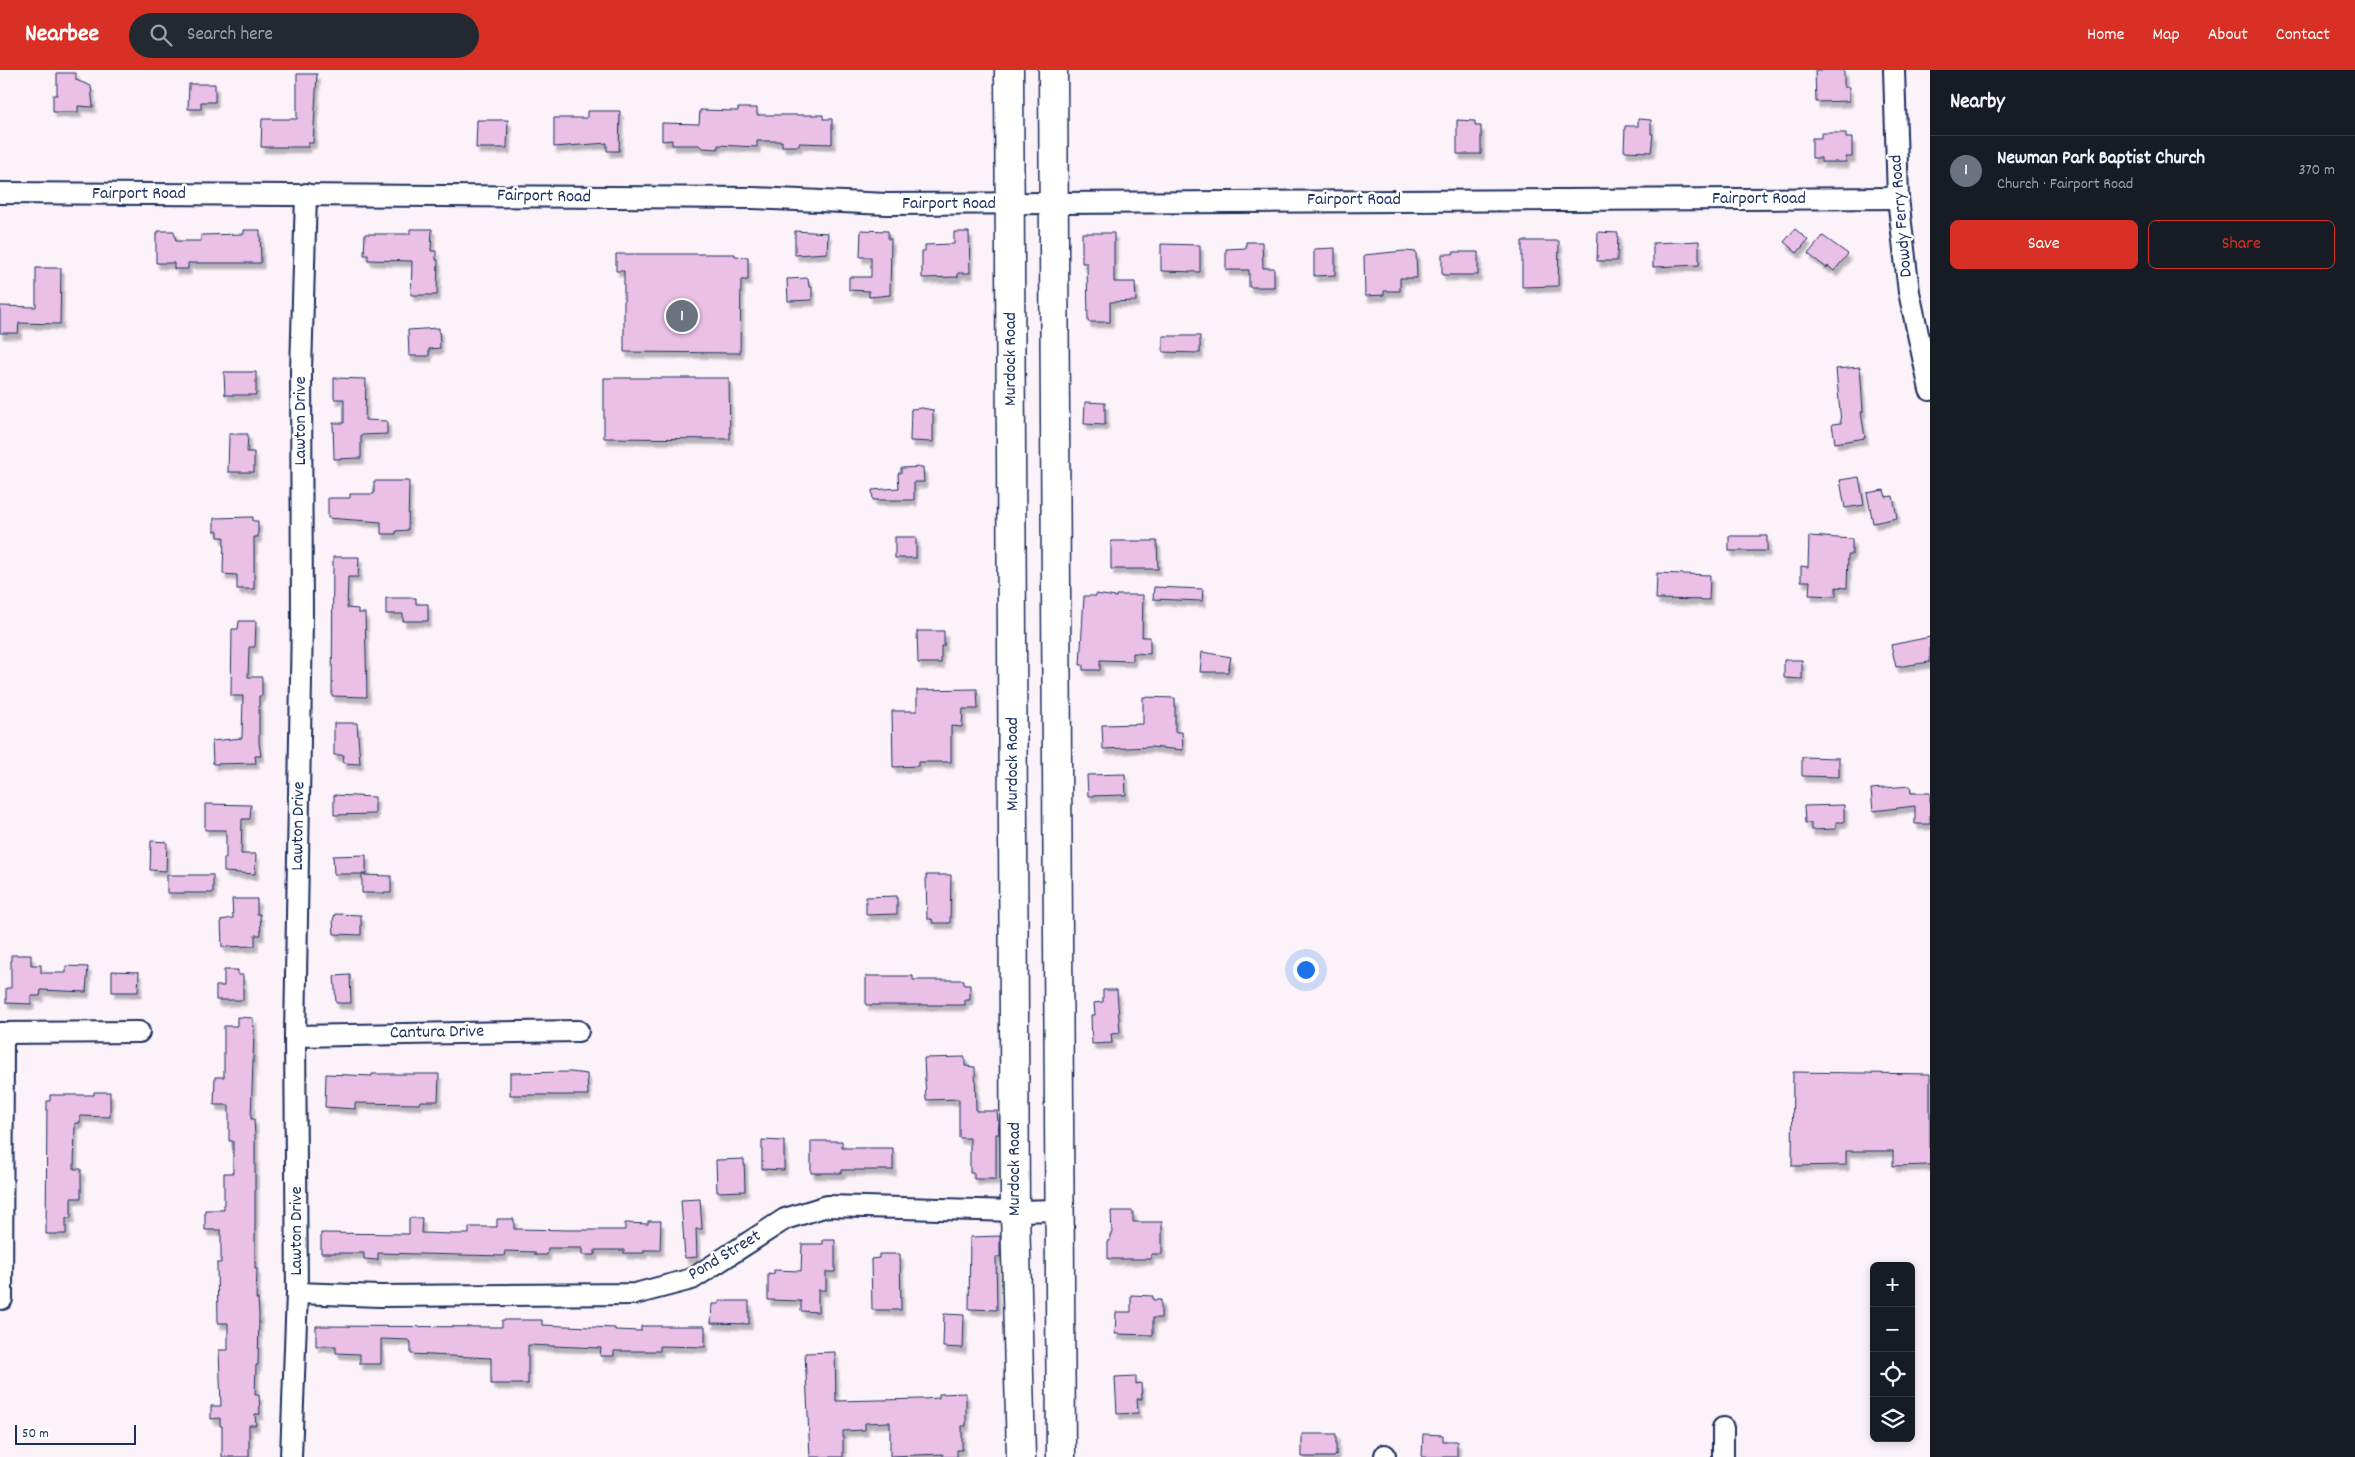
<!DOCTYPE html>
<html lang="en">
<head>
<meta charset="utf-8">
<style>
	body { margin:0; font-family:Dekko,sans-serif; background:#242831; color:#f1f3f6 }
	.controls { position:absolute; right:15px; bottom:15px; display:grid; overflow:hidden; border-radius:8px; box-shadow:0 2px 8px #0003 }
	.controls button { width:45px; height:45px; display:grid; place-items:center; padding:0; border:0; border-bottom:1px solid #363941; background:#171b24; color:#f1f3f6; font:25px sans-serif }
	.scale { position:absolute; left:15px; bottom:12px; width:121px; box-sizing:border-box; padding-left:5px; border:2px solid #1b2f5e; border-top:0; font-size:14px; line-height:18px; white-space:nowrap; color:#1b2f5e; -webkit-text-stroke:4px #fff; paint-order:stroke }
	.you { position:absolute; left:1305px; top:899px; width:18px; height:18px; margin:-12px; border:4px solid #fff; border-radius:50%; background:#1a73e8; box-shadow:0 0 0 8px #1a73e833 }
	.badge { display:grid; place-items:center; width:32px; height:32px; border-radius:50%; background:#d93025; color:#fff; font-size:16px; font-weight:700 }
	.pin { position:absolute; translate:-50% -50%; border:2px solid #fff; box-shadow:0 1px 5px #0006 }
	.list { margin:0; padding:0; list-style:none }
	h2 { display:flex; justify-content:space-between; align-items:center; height:65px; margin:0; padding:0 20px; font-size:21px }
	h2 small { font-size:16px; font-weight:400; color:#9ea1a6 }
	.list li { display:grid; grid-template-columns:32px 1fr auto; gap:15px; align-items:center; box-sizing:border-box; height:70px; padding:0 20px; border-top:1px solid #363941 }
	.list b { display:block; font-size:19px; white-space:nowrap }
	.list p { margin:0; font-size:16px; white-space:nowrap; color:#9ea1a6 }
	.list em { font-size:16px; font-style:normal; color:#9ea1a6 }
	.actions { display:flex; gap:10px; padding:15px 20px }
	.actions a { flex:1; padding:11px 0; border:1px solid #d93025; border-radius:8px; text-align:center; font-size:18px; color:#d93025 }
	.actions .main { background:#d93025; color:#fff }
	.icon { flex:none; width:28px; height:28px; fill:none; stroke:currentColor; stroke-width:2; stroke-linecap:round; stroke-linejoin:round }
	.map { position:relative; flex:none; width:1930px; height:1387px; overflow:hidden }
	header { display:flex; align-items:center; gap:30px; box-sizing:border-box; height:70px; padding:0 25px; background:#d93025; color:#fff }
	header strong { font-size:24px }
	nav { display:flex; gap:28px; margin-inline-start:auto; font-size:18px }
	.search { width:350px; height:45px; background:#242831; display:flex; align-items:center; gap:12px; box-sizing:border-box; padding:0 18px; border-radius:28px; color:#9ea1a6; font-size:19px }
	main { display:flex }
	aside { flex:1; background:#171b24 }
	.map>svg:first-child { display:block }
</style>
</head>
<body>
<header>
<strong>Nearbee</strong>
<div class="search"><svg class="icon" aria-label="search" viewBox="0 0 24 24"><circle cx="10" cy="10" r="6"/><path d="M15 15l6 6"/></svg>Search here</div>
<nav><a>Home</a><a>Map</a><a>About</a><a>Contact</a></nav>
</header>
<main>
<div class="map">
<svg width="1930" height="1387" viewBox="0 0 1930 1387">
	<defs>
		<filter id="shadow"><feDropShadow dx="3" dy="5.5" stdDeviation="1" flood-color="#0004"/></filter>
	</defs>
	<rect width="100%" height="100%" fill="#fbf2fa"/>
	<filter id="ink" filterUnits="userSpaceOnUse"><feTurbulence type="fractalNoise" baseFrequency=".02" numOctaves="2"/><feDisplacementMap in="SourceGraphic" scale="10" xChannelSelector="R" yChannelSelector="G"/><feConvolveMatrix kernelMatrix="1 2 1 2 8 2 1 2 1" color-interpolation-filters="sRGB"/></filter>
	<g filter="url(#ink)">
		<g fill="#ebc0e7" stroke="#1b2f5e" filter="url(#shadow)">
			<polygon points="1815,0 1844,0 1844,17 1849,17 1849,31 1816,32"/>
			<polygon points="57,3 76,3 76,10 91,16 93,37 78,36 78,42 53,42 53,25 57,25"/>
			<polygon points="297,4 317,4 313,73 308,73 308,77 261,77 262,49 297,49"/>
			<polygon points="189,14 215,14 215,32 201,32 201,39 188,39"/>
			<polygon points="738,38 757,38 757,45 823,45 823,49 832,49 832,74 799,73 799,76 782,76 782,71 757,71 757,77 718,75 718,79 702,78 699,75 672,75 672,70 662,71 662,53 699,54 700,40 738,41"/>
			<polygon points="587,41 620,41 619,81 607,81 607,73 554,77 554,48 587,48"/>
			<polygon points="1638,49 1651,50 1651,64 1653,64 1651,82 1624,81 1625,56 1638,56"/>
			<polygon points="477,50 508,50 507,78 476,78"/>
			<polygon points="1457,50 1475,51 1475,56 1481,56 1481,84 1457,84"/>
			<polygon points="1821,63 1846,63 1846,68 1852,68 1852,87 1846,87 1846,92 1821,92 1821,88 1812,88 1812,68 1821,68"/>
			<polygon points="410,159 432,159 431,181 436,181 436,190 438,190 437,225 411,225 412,191 368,190 368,185 364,185 365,164 410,164"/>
			<polygon points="1795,159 1808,170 1797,183 1784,172"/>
			<polygon points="244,160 260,160 261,193 188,193 188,199 174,199 174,193 156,193 156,164 158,164 158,161 174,161 176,171 201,171 201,165 244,164"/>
			<polygon points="861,160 888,161 888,169 891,169 890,225 869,227 869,221 849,220 849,207 871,207 871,187 860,187"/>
			<polygon points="795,161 828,163 827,183 795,185"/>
			<polygon points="954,162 969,162 970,203 958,203 958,207 922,208 922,181 925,181 925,175 954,174"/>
			<polygon points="1598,162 1618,163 1617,191 1597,191"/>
			<polygon points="1082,163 1114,163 1114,212 1135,212 1136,231 1110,232 1110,252 1088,252 1087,193 1082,193"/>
			<polygon points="1823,166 1848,184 1834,201 1828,196 1827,198 1808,184"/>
			<polygon points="1522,171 1559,171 1558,216 1522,217"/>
			<polygon points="1699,171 1699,195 1653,197 1653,173"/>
			<polygon points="1246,172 1262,172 1263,198 1274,198 1274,217 1249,217 1249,200 1226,200 1226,179 1246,178"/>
			<polygon points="1161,174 1200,175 1200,202 1161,201"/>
			<polygon points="1335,178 1335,205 1314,206 1314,179"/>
			<polygon points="1404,181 1416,182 1417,208 1400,208 1400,221 1384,221 1384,225 1365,226 1364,185"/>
			<polygon points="1453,182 1478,182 1478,205 1442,205 1442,184 1453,184"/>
			<polygon points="616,184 735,184 735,186 748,187 748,210 741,210 740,283 624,282 624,201 616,201"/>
			<polygon points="36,198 61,198 60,254 19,253 18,263 0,263 0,236 36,237"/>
			<polygon points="808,208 809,217 812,217 812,230 788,231 787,209"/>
			<polygon points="439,258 440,278 429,279 429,286 409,286 408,260"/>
			<polygon points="1163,266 1200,266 1200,283 1163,282"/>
			<polygon points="1860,297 1863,342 1861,342 1865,368 1835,373 1832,354 1841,353 1836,299"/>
			<polygon points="224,302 256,302 256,325 225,325"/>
			<polygon points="334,308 366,309 365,350 387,351 387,364 361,365 361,388 334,389 333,353 344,353 344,329 334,329"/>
			<polygon points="604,308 729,308 730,369 604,368"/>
			<polygon points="1085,332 1105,333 1105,355 1084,354"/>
			<polygon points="922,338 933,340 933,372 910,371 911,339"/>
			<polygon points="229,364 248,364 247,382 254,382 254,402 228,402"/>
			<polygon points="923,397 924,412 914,412 914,430 873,430 872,420 899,418 898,403 901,403 901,398"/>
			<polygon points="1859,407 1864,435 1845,438 1840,410"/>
			<polygon points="374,411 409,411 408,460 396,461 396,464 381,464 381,452 328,448 328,428 350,428 350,424 374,424"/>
			<polygon points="1884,420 1886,427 1893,426 1897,448 1873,453 1867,423"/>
			<polygon points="253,447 253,451 258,451 258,467 254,467 254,519 237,519 237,505 223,504 224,467 218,467 218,461 214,461 214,448"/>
			<rect x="1729" y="466" width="38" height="15"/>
			<polygon points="1809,466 1852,469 1852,485 1848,485 1847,518 1836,517 1836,526 1809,525 1810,511 1801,511 1801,496 1808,497"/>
			<rect x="895" y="467" width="21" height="21"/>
			<polygon points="1111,471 1157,471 1158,499 1111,499"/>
			<polygon points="333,487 359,487 358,507 348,507 347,538 358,539 358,543 365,543 367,627 332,626"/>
			<polygon points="1657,503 1710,505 1709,530 1656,529"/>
			<polygon points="1154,517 1203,519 1202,531 1153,529"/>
			<polygon points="1096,524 1116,527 1116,525 1143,525 1142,567 1150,567 1150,584 1133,583 1133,591 1100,590 1100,600 1083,600 1083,595 1080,595 1084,526 1096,526"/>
			<polygon points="386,528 416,528 416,534 428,534 428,551 403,551 403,544 386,544"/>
			<polygon points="239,551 256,551 255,577 249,577 248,607 262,607 262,626 259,626 259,673 261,686 255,686 256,693 213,694 212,671 242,668 243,626 231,626 232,559 238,559"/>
			<polygon points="917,561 944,561 944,576 941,576 941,593 918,593"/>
			<polygon points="1930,567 1930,592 1896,597 1891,575"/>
			<polygon points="1202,582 1231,587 1228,602 1200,602"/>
			<polygon points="1784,590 1802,590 1802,609 1784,608"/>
			<polygon points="977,619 978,639 963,639 962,657 951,656 951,692 918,692 918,696 893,697 892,641 917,641 917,620"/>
			<polygon points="1143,627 1175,628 1175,662 1182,662 1183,680 1151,677 1103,679 1102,655 1143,654"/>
			<polygon points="334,653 357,653 360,694 343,693 344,685 334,685"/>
			<polygon points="1802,687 1839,688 1839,707 1802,706"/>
			<polygon points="1125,704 1126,725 1088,726 1087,705"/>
			<polygon points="1910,716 1911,723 1930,723 1930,754 1915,754 1915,736 1873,741 1871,719"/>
			<polygon points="334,725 375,727 375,744 334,745"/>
			<polygon points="205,734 251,735 250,749 242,749 241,784 256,784 255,804 224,802 224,788 226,788 226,760 205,760"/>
			<polygon points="1844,735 1844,752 1836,752 1836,759 1811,760 1811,753 1805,753 1804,736"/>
			<polygon points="151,771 167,772 166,801 150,800"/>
			<polygon points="366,785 366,804 334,804 333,786"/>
			<rect x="167" y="805" width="46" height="18"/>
			<polygon points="362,805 391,806 391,823 362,823"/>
			<polygon points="926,805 951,805 950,853 933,853 932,849 927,849"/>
			<polygon points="897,826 897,844 866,845 866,827"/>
			<polygon points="232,829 257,829 257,844 260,844 261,865 255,865 255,876 222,877 221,850 233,848"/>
			<polygon points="335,844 361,845 361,865 334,864 333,850"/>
			<polygon points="11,885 31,885 31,895 41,895 41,903 66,903 66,896 88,897 86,922 41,920 40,926 31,926 31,934 6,933 6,918 11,918"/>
			<polygon points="224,900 238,900 238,905 243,905 243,930 216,930 216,916 224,916"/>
			<polygon points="112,901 139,902 138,922 112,922"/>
			<polygon points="350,905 351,933 336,933 334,906"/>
			<polygon points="866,906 913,906 913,910 964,910 964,915 970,915 970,930 965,930 965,935 866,935"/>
			<polygon points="1103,920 1117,920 1120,963 1111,964 1112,973 1092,974 1091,945 1095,945 1094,933 1103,932"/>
			<polygon points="237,947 253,948 254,961 251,1049 254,1049 255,1066 255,1199 257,1199 256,1229 258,1229 259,1244 258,1295 256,1295 255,1325 259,1325 260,1344 255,1344 256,1355 249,1355 249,1387 222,1387 222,1356 220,1356 220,1348 211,1349 211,1336 221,1336 219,1280 228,1280 228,1253 218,1253 217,1193 221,1193 221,1160 205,1160 205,1140 224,1140 224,1103 233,1103 233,1071 229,1071 229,1035 214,1035 215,1007 224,1007 224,956 237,956"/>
			<polygon points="965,987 965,996 975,997 976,1041 997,1041 999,1064 996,1064 996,1109 974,1109 974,1103 970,1103 970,1068 959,1068 959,1029 926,1030 924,988"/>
			<polygon points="571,1002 587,1004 588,1025 510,1025 510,1003"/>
			<polygon points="1793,1002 1930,1004 1930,1095 1893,1096 1893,1081 1846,1081 1846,1095 1792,1096"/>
			<polygon points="326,1004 372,1006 372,1004 439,1004 438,1031 420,1031 419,1034 355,1033 355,1039 325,1037"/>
			<polygon points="94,1022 110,1022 110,1047 80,1046 80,1053 75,1053 74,1099 81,1099 81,1128 71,1128 71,1148 66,1148 66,1164 46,1164 47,1031 50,1031 50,1025 94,1025"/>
			<polygon points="762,1070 784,1071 784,1100 762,1099"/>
			<polygon points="811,1071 842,1071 842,1078 893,1078 893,1100 842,1100 842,1103 811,1103"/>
			<polygon points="744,1089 745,1121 717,1122 716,1090"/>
			<polygon points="700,1129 702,1159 696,1159 697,1187 685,1188 681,1130"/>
			<polygon points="1111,1141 1133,1141 1133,1152 1162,1152 1162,1184 1151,1184 1151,1189 1108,1189 1108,1171 1110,1171 1110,1164 1112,1164"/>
			<polygon points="409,1148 422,1148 421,1163 454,1164 469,1164 469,1157 497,1157 497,1149 514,1149 514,1159 570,1160 625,1160 625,1153 648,1154 648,1151 661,1151 660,1180 644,1180 644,1183 624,1183 624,1180 595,1180 595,1185 582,1185 582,1178 548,1178 547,1185 535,1185 535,1182 505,1181 504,1186 378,1183 378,1190 364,1189 364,1183 321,1183 321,1163 409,1164"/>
			<polygon points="1000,1166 1000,1187 996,1187 997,1240 969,1239 970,1167"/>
			<polygon points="823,1170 835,1170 835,1202 826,1202 826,1220 818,1220 818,1242 801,1241 801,1231 768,1230 768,1203 774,1204 774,1200 801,1201 802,1174 823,1174"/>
			<polygon points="879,1184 900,1184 901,1240 872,1240 871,1189 879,1188"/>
			<polygon points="1131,1225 1153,1226 1153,1230 1161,1230 1161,1248 1153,1248 1153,1265 1115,1264 1116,1242 1131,1242"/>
			<polygon points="719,1231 749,1231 749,1254 711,1253 712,1234 719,1234"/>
			<polygon points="944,1244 964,1245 963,1278 943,1277"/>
			<polygon points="502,1250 542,1250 542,1255 615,1258 615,1260 641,1261 641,1256 705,1256 705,1277 660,1276 660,1281 614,1281 614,1286 600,1286 601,1278 528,1275 528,1314 491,1314 491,1288 411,1284 411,1272 408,1270 381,1269 381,1294 360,1294 360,1284 336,1283 336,1276 316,1276 316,1256 502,1257"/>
			<polygon points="835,1282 836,1331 923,1329 939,1328 939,1324 966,1323 966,1356 962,1356 962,1380 957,1380 957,1387 943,1387 943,1384 890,1386 890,1352 865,1353 865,1360 843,1361 843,1387 810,1387 805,1283"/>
			<polygon points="1136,1306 1136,1314 1141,1313 1142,1329 1137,1329 1138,1343 1117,1344 1115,1307"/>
			<polygon points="1302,1364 1336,1364 1336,1385 1334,1387 1302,1387"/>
			<polygon points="1423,1364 1443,1365 1443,1371 1457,1371 1457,1387 1422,1387"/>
		</g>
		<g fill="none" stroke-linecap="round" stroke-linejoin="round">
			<defs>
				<g id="minor">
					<polyline points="1894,0 1898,128 1909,222 1930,320"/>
					<polyline points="0,123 753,128 887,134 1898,128"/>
					<polyline points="0,963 139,962"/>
					<polyline points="295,966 578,961"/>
					<polyline points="297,1223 380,1226 635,1224 692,1209 785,1149 827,1136 1015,1141 1059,1140"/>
					<polyline points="2,1229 3,963"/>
					<polyline points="1723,1358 1723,1387"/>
					<polyline points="291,1387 297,1223 295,966 302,549 301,301 306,124"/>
					<polyline points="1385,1387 1385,1385"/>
				</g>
				<g id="secondary">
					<polyline points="1009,0 1015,1141 1021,1387"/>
					<polyline points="1053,0 1061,1387"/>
				</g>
			</defs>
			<use href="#minor" stroke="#1b2f5e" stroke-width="24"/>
			<use href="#secondary" stroke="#1b2f5e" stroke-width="31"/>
			<use href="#minor" stroke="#fff" stroke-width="20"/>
			<use href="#secondary" stroke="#fff" stroke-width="28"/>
		</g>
	</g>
	<g text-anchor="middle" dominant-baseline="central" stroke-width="5" stroke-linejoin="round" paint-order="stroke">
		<g font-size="18" fill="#1b2f5e" stroke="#fff">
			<text x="139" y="124">Fairport Road</text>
			<text transform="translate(544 127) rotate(1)">Fairport Road</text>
			<text x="1759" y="129">Fairport Road</text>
			<text x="1354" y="130">Fairport Road</text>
			<text x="949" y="134">Fairport Road</text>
			<text transform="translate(1902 146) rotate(-95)">Dowdy Ferry Road</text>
			<text transform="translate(1011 289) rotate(-90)">Murdock Road</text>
			<text transform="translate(301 351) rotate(-90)">Lawton Drive</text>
			<text transform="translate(1013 694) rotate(-90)">Murdock Road</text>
			<text transform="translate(299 756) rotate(-89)">Lawton Drive</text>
			<text transform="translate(437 963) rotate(-1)">Cantura Drive</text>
			<text transform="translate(1015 1099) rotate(-90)">Murdock Road</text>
			<text transform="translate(297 1161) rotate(-90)">Lawton Drive</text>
			<text transform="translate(725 1186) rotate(-31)">Pond Street</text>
		</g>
	</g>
</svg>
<div class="controls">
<button>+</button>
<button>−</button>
<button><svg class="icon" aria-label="locate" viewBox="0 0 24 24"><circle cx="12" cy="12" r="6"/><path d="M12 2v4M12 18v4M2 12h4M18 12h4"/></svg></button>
<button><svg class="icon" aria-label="layers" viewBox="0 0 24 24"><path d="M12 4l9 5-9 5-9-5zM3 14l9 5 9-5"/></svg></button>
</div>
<div class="scale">50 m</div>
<div class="you"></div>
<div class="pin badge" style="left:682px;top:246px;background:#6b7280">1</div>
</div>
<aside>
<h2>Nearby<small></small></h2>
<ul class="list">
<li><span class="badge" style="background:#6b7280">1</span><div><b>Newman Park Baptist Church</b><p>Church · Fairport Road</p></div><em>370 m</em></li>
</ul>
<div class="actions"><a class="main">Save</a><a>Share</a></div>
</aside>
</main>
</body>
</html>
